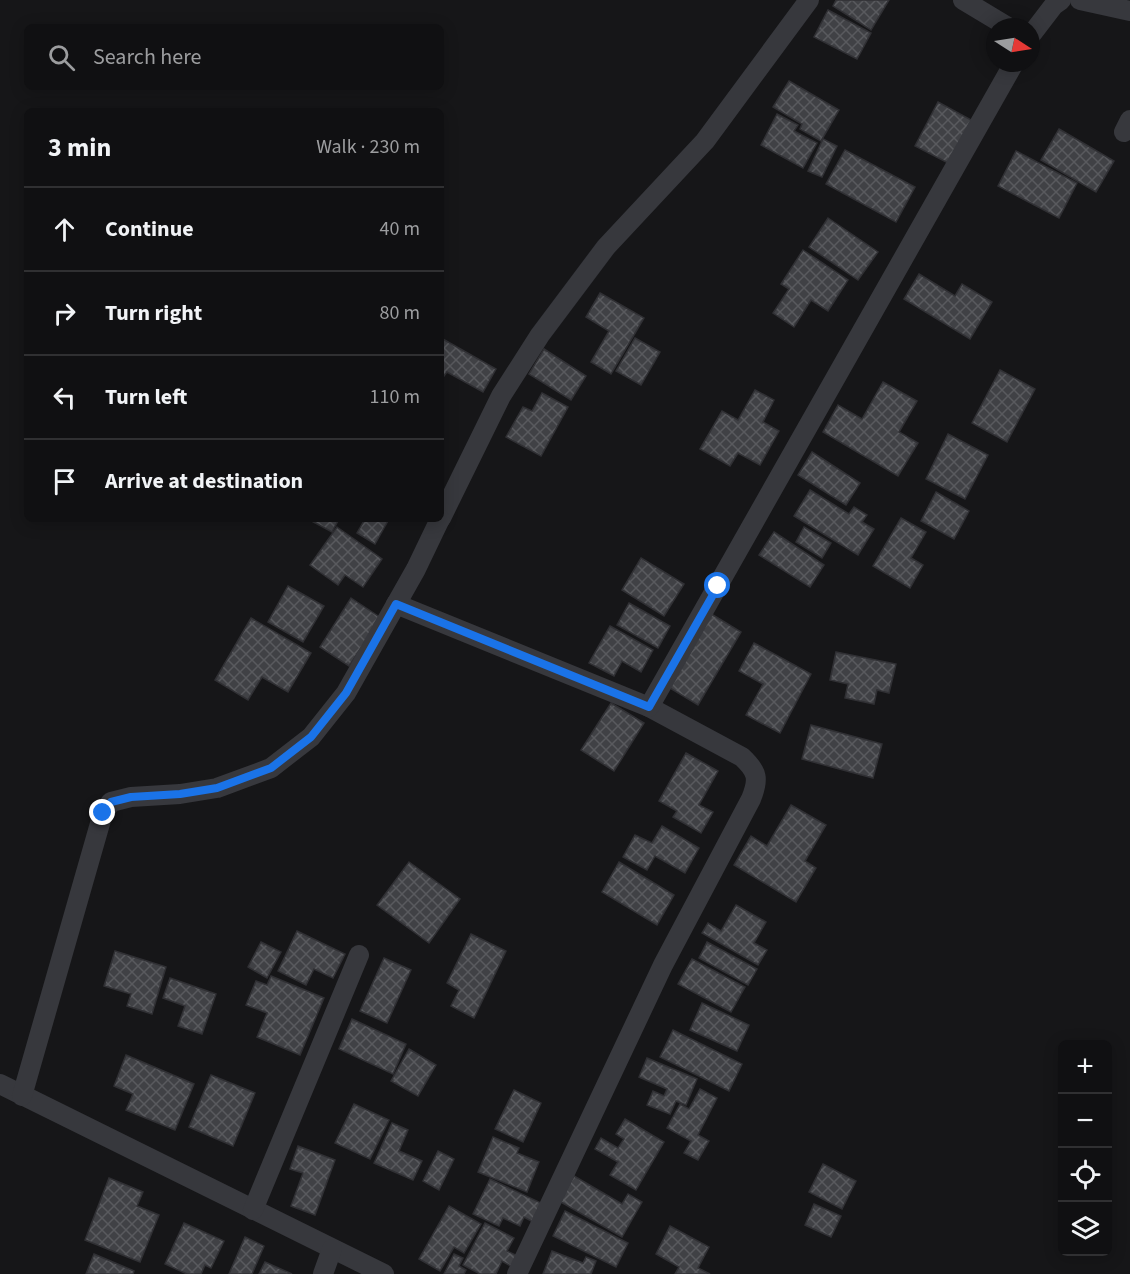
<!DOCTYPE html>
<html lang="en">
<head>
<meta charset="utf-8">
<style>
	body { margin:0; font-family:"Source Sans 3",sans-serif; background:#19191b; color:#f1f3f6 }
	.controls { position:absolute; right:18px; bottom:18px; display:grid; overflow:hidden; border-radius:9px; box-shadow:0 3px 15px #0003 }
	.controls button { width:54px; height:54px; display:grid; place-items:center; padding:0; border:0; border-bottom:2px solid #303032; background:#101012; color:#f1f3f6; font:30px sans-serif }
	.compass { position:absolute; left:986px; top:18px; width:54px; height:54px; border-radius:50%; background:#101012; box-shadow:0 3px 15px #0003; rotate:102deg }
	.stop { position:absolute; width:18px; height:18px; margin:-14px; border:4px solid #1a73e8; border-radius:50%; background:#fff }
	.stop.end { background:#1a73e8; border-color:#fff; box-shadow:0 2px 6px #0008 }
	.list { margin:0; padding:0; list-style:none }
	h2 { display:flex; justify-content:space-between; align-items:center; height:78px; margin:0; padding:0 24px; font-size:26px }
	h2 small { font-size:20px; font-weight:400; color:#9c9d9f }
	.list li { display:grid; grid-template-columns:39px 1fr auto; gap:18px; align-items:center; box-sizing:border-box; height:84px; padding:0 24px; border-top:2px solid #303032 }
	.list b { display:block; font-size:22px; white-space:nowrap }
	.list em { font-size:20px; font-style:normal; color:#9c9d9f }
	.icon { flex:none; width:33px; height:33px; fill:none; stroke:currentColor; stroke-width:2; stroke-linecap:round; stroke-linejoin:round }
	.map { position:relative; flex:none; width:1130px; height:1274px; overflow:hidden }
	.search { position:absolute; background:#101012; box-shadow:0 3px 15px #0003; left:24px; top:24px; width:420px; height:66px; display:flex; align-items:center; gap:15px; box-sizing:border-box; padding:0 21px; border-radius:9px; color:#9c9d9f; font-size:22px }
	.panel { position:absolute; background:#101012; box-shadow:0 3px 15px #0003; left:24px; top:108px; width:420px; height:414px; border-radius:9px }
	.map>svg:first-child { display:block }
</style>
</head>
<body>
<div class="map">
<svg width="1130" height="1274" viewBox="0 0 1130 1274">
	<defs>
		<pattern id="building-cross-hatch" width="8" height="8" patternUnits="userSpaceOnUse" patternTransform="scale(1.5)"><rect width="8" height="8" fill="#404145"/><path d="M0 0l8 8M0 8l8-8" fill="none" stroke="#595a5e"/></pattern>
	</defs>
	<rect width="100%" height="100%" fill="#161618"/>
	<g fill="url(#building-cross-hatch)" stroke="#303034" stroke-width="1.5">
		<polygon points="836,0 889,0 871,30 833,6"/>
		<polygon points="828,10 871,33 857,59 814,37"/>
		<polygon points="789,81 839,110 821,141 800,129 802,124 773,107"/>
		<polygon points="938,102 973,121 950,164 915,146"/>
		<polygon points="777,114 798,125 794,131 817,143 803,168 761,145"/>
		<polygon points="1059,129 1114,161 1096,192 1041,160"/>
		<polygon points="823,139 837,146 822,177 808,171"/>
		<polygon points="845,150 915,187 896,222 826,184"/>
		<polygon points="1016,151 1077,183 1059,218 998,186"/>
		<polygon points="828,218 878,252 858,280 809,247"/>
		<polygon points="803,250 848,280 828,311 811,300 794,327 773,313 789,289 781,284"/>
		<polygon points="919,274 955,296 962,284 992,302 970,339 904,299"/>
		<polygon points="600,293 644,318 611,374 591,362 609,331 586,317"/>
		<polygon points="441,338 496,369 483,392 447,372 441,380"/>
		<polygon points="635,338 660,352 641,385 616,371"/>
		<polygon points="544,349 586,376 571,400 529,374"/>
		<polygon points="1000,370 1035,389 1007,442 972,423"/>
		<polygon points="883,382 917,401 899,432 918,443 898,476 823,432 838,405 862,419"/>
		<polygon points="755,390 774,400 763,422 779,431 760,465 738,453 730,466 700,449 722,411 738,420"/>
		<polygon points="542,393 568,407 541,456 506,437 523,407 532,411"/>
		<polygon points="948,434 988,455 965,499 926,479"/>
		<polygon points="812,452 860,483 846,505 798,475"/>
		<polygon points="810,490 849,514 854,507 867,515 862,522 874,529 858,555 794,516"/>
		<polygon points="936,492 969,511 954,539 921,521"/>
		<polygon points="901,518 926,532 911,558 923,565 910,588 873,566"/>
		<polygon points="308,519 339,519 332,532"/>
		<polygon points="365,519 389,519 375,544 357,533"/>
		<polygon points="337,527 382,559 363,587 345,575 338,585 310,565"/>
		<polygon points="804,527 831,543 822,558 796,542"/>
		<polygon points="774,532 824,565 810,587 759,555"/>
		<polygon points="641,558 684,584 664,616 622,590"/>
		<polygon points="288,586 324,606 303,642 268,622"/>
		<polygon points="351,598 381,618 349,666 320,647"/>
		<polygon points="629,603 670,626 658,648 617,625"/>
		<polygon points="708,612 741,632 698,705 665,685"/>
		<polygon points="251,618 311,653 288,692 262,677 248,700 215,680"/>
		<polygon points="610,626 653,650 641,672 622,661 614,676 589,663"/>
		<polygon points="754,643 811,674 780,733 746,715 763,684 739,671"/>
		<polygon points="836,652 896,664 889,693 877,690 874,704 845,698 848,684 830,680"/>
		<polygon points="611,703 644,723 614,771 581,750"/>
		<polygon points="811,725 882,744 873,778 802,759"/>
		<polygon points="686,753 718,771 699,805 713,812 701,833 673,817 677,811 659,801"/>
		<polygon points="791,805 826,825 805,861 816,868 796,902 734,865 751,836 767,846"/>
		<polygon points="662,826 699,848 685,873 655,856 647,870 623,857 635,835 652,843"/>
		<polygon points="409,862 460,899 429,943 377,905"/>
		<polygon points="619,862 674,895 657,925 602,892"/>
		<polygon points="736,905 766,922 754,943 767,950 758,965 702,933 708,923 721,931"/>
		<polygon points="297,931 345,954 333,978 314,969 306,985 278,971"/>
		<polygon points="471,934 506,951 474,1018 451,1006 459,990 447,983"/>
		<polygon points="261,942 281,952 267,978 248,967"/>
		<polygon points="707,942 757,969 748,985 699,958"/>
		<polygon points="115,951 166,967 152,1014 127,1006 131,994 104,986"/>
		<polygon points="384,958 411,970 387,1023 360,1011"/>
		<polygon points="692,959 745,987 731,1012 678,984"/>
		<polygon points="271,976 324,998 300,1055 257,1037 267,1013 246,1005 256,981 267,985"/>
		<polygon points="170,978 216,994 202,1034 178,1026 185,1006 163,998"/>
		<polygon points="702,1003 749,1025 737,1051 690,1030"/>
		<polygon points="352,1019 406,1044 393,1074 339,1049"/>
		<polygon points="673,1030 742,1064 729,1091 660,1057"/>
		<polygon points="409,1049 436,1065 418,1096 391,1081"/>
		<polygon points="126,1055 194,1084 175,1130 126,1110 133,1094 114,1086"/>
		<polygon points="647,1058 697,1079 686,1105 676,1101 670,1114 647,1105 653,1091 664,1096 667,1089 639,1077"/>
		<polygon points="211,1075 255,1093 233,1146 189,1127"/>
		<polygon points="700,1089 717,1098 698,1135 709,1141 698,1160 684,1153 691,1141 667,1128 680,1104 689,1109"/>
		<polygon points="514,1090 541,1103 523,1142 495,1129"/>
		<polygon points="354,1104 389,1120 370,1159 335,1143"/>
		<polygon points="625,1119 664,1142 636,1190 610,1175 618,1162 595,1149 601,1138 618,1148 624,1139 616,1134"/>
		<polygon points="392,1123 408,1130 399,1151 422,1161 413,1180 374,1163"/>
		<polygon points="493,1137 519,1148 517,1153 539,1162 527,1192 478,1172"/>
		<polygon points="298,1146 335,1160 315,1215 291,1206 303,1173 290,1169"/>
		<polygon points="438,1151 454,1159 439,1190 423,1181"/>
		<polygon points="823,1164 856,1181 842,1209 809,1192"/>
		<polygon points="574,1176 622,1204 628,1194 642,1202 622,1237 559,1201"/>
		<polygon points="109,1178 143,1192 137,1206 159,1215 140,1262 85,1240"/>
		<polygon points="490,1179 541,1203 533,1222 524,1217 520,1226 503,1218 499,1226 473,1214"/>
		<polygon points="814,1204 841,1216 831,1237 805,1225"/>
		<polygon points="449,1206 481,1224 464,1253 454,1247 440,1271 419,1259"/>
		<polygon points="565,1211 628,1243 616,1267 553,1236"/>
		<polygon points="184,1223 224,1241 211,1268 205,1265 201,1274 187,1274 165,1264"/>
		<polygon points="485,1223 514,1238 507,1251 520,1257 514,1268 502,1261 496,1274 480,1274 463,1265"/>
		<polygon points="670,1226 709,1247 698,1268 710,1274 675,1274 679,1267 656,1254"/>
		<polygon points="245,1237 264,1246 252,1274 229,1274"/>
		<polygon points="552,1251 583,1263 586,1257 596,1261 591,1274 543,1274"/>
		<polygon points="94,1254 134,1271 133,1274 86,1274"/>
		<polygon points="454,1254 463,1258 459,1266 466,1270 464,1274 444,1274"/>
		<polygon points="265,1262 292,1274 259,1274"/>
	</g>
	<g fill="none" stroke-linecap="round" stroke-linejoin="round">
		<g stroke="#37383d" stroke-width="20">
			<polyline points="963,0 1008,27"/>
			<polyline points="1080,0 1130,11"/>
			<polyline points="1031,35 1054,5 1061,0"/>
			<polyline points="1124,132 1130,120"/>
			<polyline points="441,518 501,396 540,335 606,247 705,141 809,0"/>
			<path d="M396,604l253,103 93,50c16,15 17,22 9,42l-88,166 -146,309"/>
			<polyline points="649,707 1014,63"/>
			<polyline points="0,1084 384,1274"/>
			<polyline points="22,1096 103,813 111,802 131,797 180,794 217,788 271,768 311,737 346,693 416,569 440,519"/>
			<polyline points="253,1210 359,955"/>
			<polyline points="323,1274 332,1249"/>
		</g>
	</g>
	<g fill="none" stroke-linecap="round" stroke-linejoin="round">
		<polyline stroke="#1a73e8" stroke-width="8" points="103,813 111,802 131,797 180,794 217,788 271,768 311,737 346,693 396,604 649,707 718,586"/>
	</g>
</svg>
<div class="controls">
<button>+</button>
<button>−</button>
<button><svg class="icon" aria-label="locate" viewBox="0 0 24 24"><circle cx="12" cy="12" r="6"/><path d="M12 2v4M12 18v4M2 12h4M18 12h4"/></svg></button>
<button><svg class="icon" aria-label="layers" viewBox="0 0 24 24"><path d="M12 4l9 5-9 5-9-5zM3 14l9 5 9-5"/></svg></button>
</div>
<svg class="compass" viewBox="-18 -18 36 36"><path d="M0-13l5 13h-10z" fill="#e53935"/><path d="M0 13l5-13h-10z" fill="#9c9d9f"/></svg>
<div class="stop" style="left:718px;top:586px"></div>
<div class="stop end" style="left:103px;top:813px"></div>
<div class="search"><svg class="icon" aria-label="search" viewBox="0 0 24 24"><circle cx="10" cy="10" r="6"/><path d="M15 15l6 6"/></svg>Search here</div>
<section class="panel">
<h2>3 min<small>Walk · 230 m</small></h2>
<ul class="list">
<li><svg class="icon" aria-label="ahead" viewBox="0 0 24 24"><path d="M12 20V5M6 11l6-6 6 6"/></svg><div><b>Continue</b></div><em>40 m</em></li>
<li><svg class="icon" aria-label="right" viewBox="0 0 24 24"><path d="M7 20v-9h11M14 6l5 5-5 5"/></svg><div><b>Turn right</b></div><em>80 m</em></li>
<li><svg class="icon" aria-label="left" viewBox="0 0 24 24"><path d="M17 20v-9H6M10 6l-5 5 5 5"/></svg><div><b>Turn left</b></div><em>110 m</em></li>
<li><svg class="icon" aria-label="arrive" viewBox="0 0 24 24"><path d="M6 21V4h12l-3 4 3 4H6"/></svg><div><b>Arrive at destination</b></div></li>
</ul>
</section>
</div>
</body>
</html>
